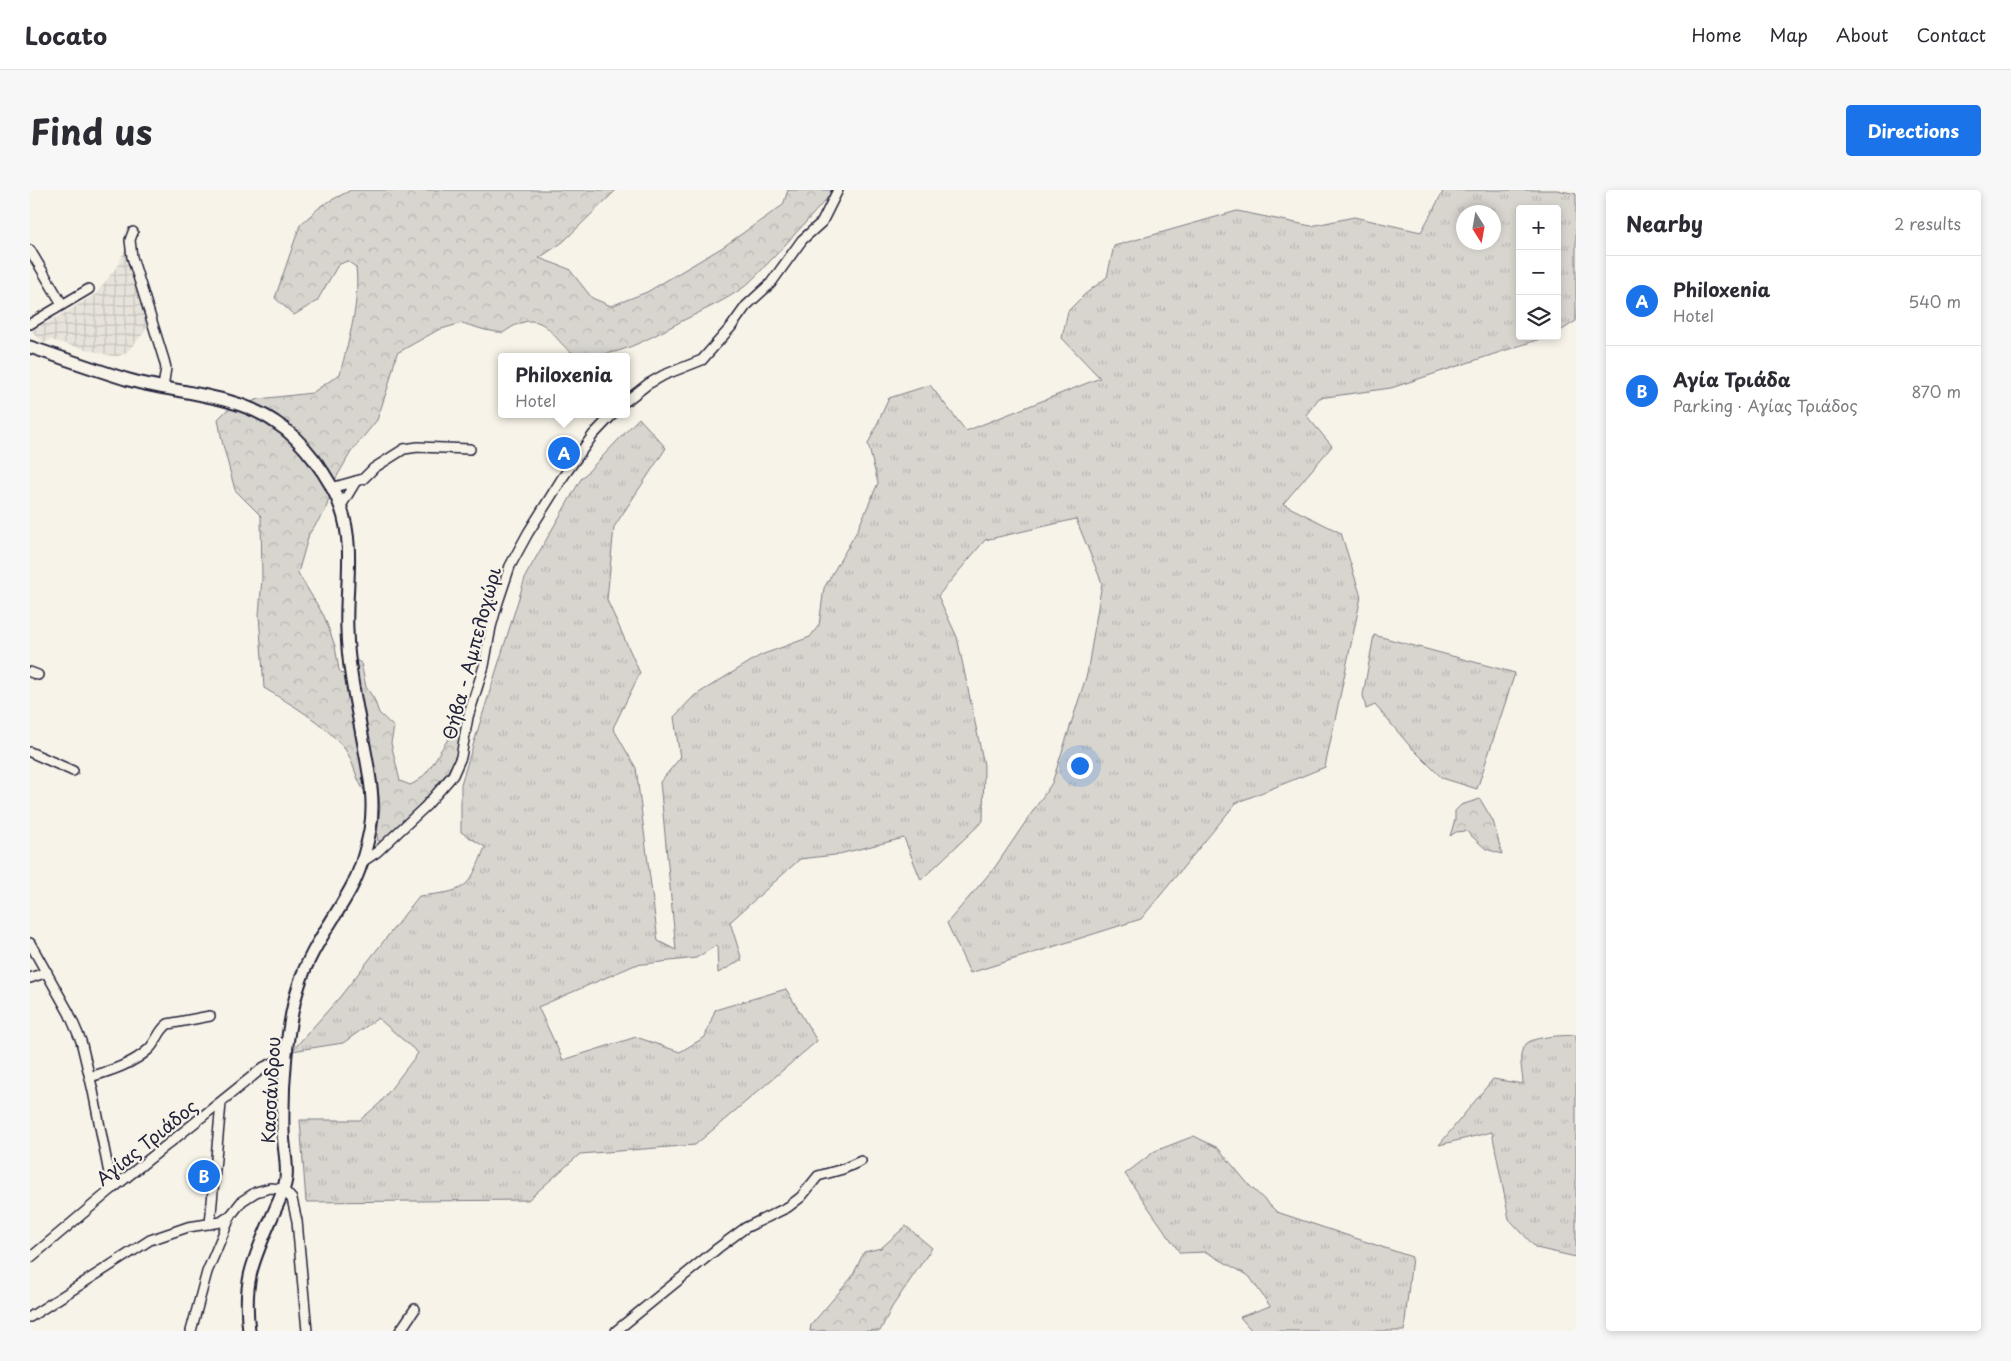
<!DOCTYPE html>
<html lang="en">
<head>
<meta charset="utf-8">
<style>
	body { margin:0; font-family:"Playpen Sans",sans-serif; background:#f7f7f7; color:#2b2b33 }
	.controls { position:absolute; right:15px; top:15px; display:grid; overflow:hidden; border-radius:5px; box-shadow:0 2px 8px #0003 }
	.controls button { width:45px; height:45px; display:grid; place-items:center; padding:0; border:0; border-bottom:1px solid #e1e1e2; background:#fff; color:#2b2b33; font:25px sans-serif }
	.compass { position:absolute; left:1426px; top:15px; width:45px; height:45px; border-radius:50%; background:#fff; box-shadow:0 2px 8px #0003; rotate:169deg }
	.you { position:absolute; left:1049px; top:575px; width:18px; height:18px; margin:-12px; border:4px solid #fff; border-radius:50%; background:#1a73e8; box-shadow:0 0 0 8px #1a73e833 }
	.badge { display:grid; place-items:center; width:32px; height:32px; border-radius:50%; background:#1a73e8; color:#fff; font-size:16px; font-weight:700 }
	.pin { position:absolute; translate:-50% -50%; border:2px solid #fff; box-shadow:0 1px 5px #0006 }
	.popup { position:absolute; left:468px; top:163px; width:132px; height:65px; box-sizing:border-box; display:grid; place-content:center; border-radius:5px; background:#fff; filter:drop-shadow(0 1px 4px #0005); font-size:16px; white-space:nowrap; color:#7c7c81 }
	.popup b { font-size:19px; color:#2b2b33 }
	.popup::after { content:''; position:absolute; left:50%; top:100%; margin-left:-10px; border:10px solid transparent; border-top-color:#fff }
	.list { margin:0; padding:0; list-style:none }
	h2 { display:flex; justify-content:space-between; align-items:center; height:65px; margin:0; padding:0 20px; font-size:21px }
	h2 small { font-size:16px; font-weight:400; color:#7c7c81 }
	.list li { display:grid; grid-template-columns:32px 1fr auto; gap:15px; align-items:center; box-sizing:border-box; height:90px; padding:0 20px; border-top:1px solid #e1e1e2 }
	.list b { display:block; font-size:19px; white-space:nowrap }
	.list p { margin:0; font-size:16px; white-space:nowrap; color:#7c7c81 }
	.list em { font-size:16px; font-style:normal; color:#7c7c81 }
	.icon { flex:none; width:28px; height:28px; fill:none; stroke:currentColor; stroke-width:2; stroke-linecap:round; stroke-linejoin:round }
	.map { position:relative; flex:none; width:1546px; height:1141px; overflow:hidden; border-radius:5px }
	header { display:flex; align-items:center; gap:30px; box-sizing:border-box; height:70px; padding:0 25px; background:#fff; border-bottom:1px solid #e1e1e2 }
	header strong { font-size:24px }
	nav { display:flex; gap:28px; margin-inline-start:auto; font-size:18px }
	.intro { display:flex; align-items:center; justify-content:space-between; box-sizing:border-box; height:120px; padding:0 30px }
	h1 { margin:0; font-size:35px }
	.button { padding:12px 22px; border-radius:5px; background:#1a73e8; color:#fff; font-size:18px; font-weight:700 }
	main { display:flex; gap:30px; padding:0 30px }
	aside { flex:1; background:#fff; border-radius:5px; box-shadow:0 2px 8px #0003 }
	.map>svg:first-child { display:block }
</style>
</head>
<body>
<header>
<strong>Locato</strong>
<nav><a>Home</a><a>Map</a><a>About</a><a>Contact</a></nav>
</header>
<div class="intro"><h1>Find us</h1><a class="button">Directions</a></div>
<main>
<div class="map">
<svg width="1546" height="1141" viewBox="0 0 1546 1141">
	<defs>
		<pattern id="industrial-grid" width="8" height="8" patternUnits="userSpaceOnUse" patternTransform="scale(1.25)"><rect width="8" height="8" fill="#e7e3db"/><path d="M0 4h8M4 0v8" fill="none" stroke="#c6c2bd"/></pattern>
		<pattern id="grass-tufts" width="24" height="20" patternUnits="userSpaceOnUse" patternTransform="scale(1.25)"><rect width="24" height="20" fill="#d8d5cf"/><path d="M3 7l-1-3M5 7V3M7 7l1-3M15 17l-1-3M17 17v-4M19 17l1-3" fill="none" stroke="#b9b7b3"/></pattern>
		<pattern id="forest-crowns" width="20" height="18" patternUnits="userSpaceOnUse" patternTransform="scale(1.25)"><rect width="20" height="18" fill="#d8d5cf"/><path d="M2 6a3 3 0 1 1 6 0M12 15a3 3 0 1 1 6 0" fill="none" stroke="#b9b7b3"/></pattern>
	</defs>
	<rect width="100%" height="100%" fill="#f7f3e8"/>
	<filter id="ink" filterUnits="userSpaceOnUse"><feTurbulence type="fractalNoise" baseFrequency=".02" numOctaves="2"/><feDisplacementMap in="SourceGraphic" scale="10" xChannelSelector="R" yChannelSelector="G"/><feConvolveMatrix kernelMatrix="1 2 1 2 8 2 1 2 1" color-interpolation-filters="sRGB"/></filter>
	<g filter="url(#ink)">
		<polygon fill="url(#industrial-grid)" points="97,55 117,136 113,144 96,163 89,166 82,166 20,150 15,153 6,146 1,140 26,128 66,104 88,75"/>
		<g fill="url(#grass-tufts)" stroke="#7d7c85" fill-rule="evenodd">
			<path d="M1414,0h113l19,4v127l-19,12v-124h-37v127h29l-158,52 -72,10 -13,17 26,31 -49,58 58,29 20,64 -36,170 -89,36 -95,116 -171,54 -23,-50 48,-56 57,-84 35,-109 15,-91 -26,-64 -91,21 -47,56 19,41 27,128 -1,56 -62,59 -17,-42 -69,17 -35,4 -70,63 12,38 -24,13 -1,-28 -21,13 -61,7 -97,42 25,53 73,-23 44,15 25,-15 10,-27 71,-21 31,52 -122,104 -115,9 -52,46 -222,2 -6,-82h60l20,-17 38,-50 -40,-35 -35,25 -51,8 47,-53 80,-102c47,-5 49,-5 66,-49l-24,-15v-48l65,-209 55,-96 58,-61 27,30 -52,79 -7,73 33,73 -27,55 23,40 22,173 18,9 -16,-168 20,-24 -6,-41 20,-21 67,-41 49,-18 9,-12 5,-37 33,-57 21,-48 -10,-39 21,-46 41,-13 36,46 134,-53 -38,-40 6,-27 16,-16 23,-18 7,-31 123,-35 74,15 43,-9 67,15zM1464,22v30h-30v-30z"/>
			<polygon points="1344,445 1485,483 1447,599 1412,588 1379,555 1345,515 1336,519 1333,505"/>
			<path d="M1546,845v222l-40,-9 -27,-29 -17,-87 -53,13 54,-66 30,5c0,-10 -5,-27 0,-36 5,-13 41,-12 53,-13z"/>
			<polygon points="1164,946 1188,958 1219,995 1247,1022 1382,1067 1374,1141 1222,1141 1210,1127 1240,1116 1219,1086 1176,1062 1150,1063 1095,984 1125,961"/>
		</g>
		<g fill="url(#forest-crowns)" stroke="#7d7c85">
			<path d="M321,0h265l-53,52 -24,16 30,11 23,29 19,8 36,-14 76,-45 60,-42 5,-15h43l-2,6c-18,21 -37,41 -56,62 -9,9 -19,21 -29,29 -18,13 -40,23 -60,33 -31,16 -62,36 -98,36 -34,1 -33,-60 -83,-23l-18,-3 -23,-7 -24,7 -41,23 -9,34 -11,33 -26,32 -15,26 -11,33 -16,23 -11,39 26,43 11,30 4,24 8,8 20,103 -1,12c-11,-13 -12,-33 -22,-45 -21,-26 -52,-43 -80,-60l-5,-73 3,-37 -1,-62 -26,-26 -13,-49 -4,-22 8,-8 33,-12 53,-6 28,-19c9,-36 20,-70 16,-107l-9,-6 -9,4 -21,36 -23,14 -19,-17 25,-73 22,-20z"/>
			<path d="M326,470l5,3 5,24 8,12 5,14 15,14 -3,16 9,38 10,4c23,-9 28,-39 46,-54l4,3c-1,5 -1,11 -2,16 -8,30 -54,69 -76,91h-4l-1,-5 3,-29 -2,-20 -18,-89z"/>
			<polygon points="1450,609 1463,631 1472,664 1456,659 1436,641 1426,642 1420,646 1425,630 1425,621 1431,615"/>
			<polygon points="876,1036 902,1058 862,1117 850,1141 780,1141 781,1135 822,1087 834,1062 851,1058"/>
		</g>
		<g fill="none" stroke-linecap="round" stroke-linejoin="round">
			<defs>
				<g id="minor">
					<polyline points="103,42 100,50 102,67 134,170 136,178 133,197"/>
					<polyline points="0,60 32,114"/>
					<polyline points="0,134 59,99"/>
					<polyline points="596,211 618,194 634,185 672,170 701,137 716,116 741,93 772,50 792,32 808,0"/>
					<polyline points="301,298 333,289 344,278 374,259 388,257 440,259"/>
					<polyline points="311,316 326,291"/>
					<polyline points="0,482 8,485"/>
					<polyline points="0,562 43,581"/>
					<polyline points="332,672 347,662 396,616 423,585 431,567 438,527 454,476 461,437 468,412 480,376 498,343 533,287 563,245 583,224"/>
					<polyline points="0,753 39,823 51,851 63,901 82,999"/>
					<polyline points="0,788 17,782"/>
					<path d="M60,887c20,-6 43,-13 59,-28 8,-8 10,-19 19,-25l42,-8"/>
					<polyline points="180,1034 191,913"/>
					<polyline points="0,1068 82,999 234,877 256,867"/>
					<polyline points="0,1127 120,1050 158,1037 191,1032 201,1025 212,1011 226,1002 240,998 253,999 262,1009 267,1031 277,1141"/>
					<polyline points="161,1141 177,1082 201,1025"/>
					<polyline points="370,1141 385,1119"/>
					<polyline points="586,1141 688,1058 715,1038 758,1017 771,1007 788,986 813,979 831,971"/>
				</g>
				<path id="major" d="M0,157c33,11 66,23 99,33 46,13 106,14 146,42 27,17 56,56 66,86 14,39 4,82 6,122 1,41 11,81 18,121 5,26 10,52 5,79 -4,20 -9,40 -19,58 -17,32 -41,61 -52,97 -13,41 -17,102 -16,145 0,16 5,33 3,49 -2,14 -10,28 -15,40 -19,44 -28,63 -22,112"/>
			</defs>
			<use href="#minor" stroke="#22223b" stroke-width="12"/>
			<use href="#major" stroke="#22223b" stroke-width="15"/>
			<use href="#minor" stroke="#f7f3e8" stroke-width="9"/>
			<use href="#major" stroke="#f7f3e8" stroke-width="11"/>
		</g>
	</g>
	<g text-anchor="middle" dominant-baseline="central" stroke-width="4.5" stroke-linejoin="round" paint-order="stroke">
		<g font-size="18" fill="#22223b" stroke="#f7f3e8">
			<text transform="translate(441 463) rotate(-75)">Θήβα - Αμπελοχώρι</text>
			<text transform="translate(240 900) rotate(-87)">Κασσάνδρου</text>
			<text transform="translate(116 952) rotate(-39)">Αγίας Τριάδος</text>
		</g>
	</g>
</svg>
<div class="controls">
<button>+</button>
<button>−</button>
<button><svg class="icon" aria-label="layers" viewBox="0 0 24 24"><path d="M12 4l9 5-9 5-9-5zM3 14l9 5 9-5"/></svg></button>
</div>
<svg class="compass" viewBox="-18 -18 36 36"><path d="M0-13l5 13h-10z" fill="#e53935"/><path d="M0 13l5-13h-10z" fill="#7c7c81"/></svg>
<div class="you"></div>
<div class="pin badge" style="left:534px;top:263px">A</div>
<div class="popup"><b>Philoxenia</b>Hotel</div>
<div class="pin badge" style="left:174px;top:986px">B</div>
</div>
<aside>
<h2>Nearby<small>2 results</small></h2>
<ul class="list">
<li><span class="badge">A</span><div><b>Philoxenia</b><p>Hotel</p></div><em>540 m</em></li>
<li><span class="badge">B</span><div><b>Αγία Τριάδα</b><p>Parking · Αγίας Τριάδος</p></div><em>870 m</em></li>
</ul>
</aside>
</main>
</body>
</html>
